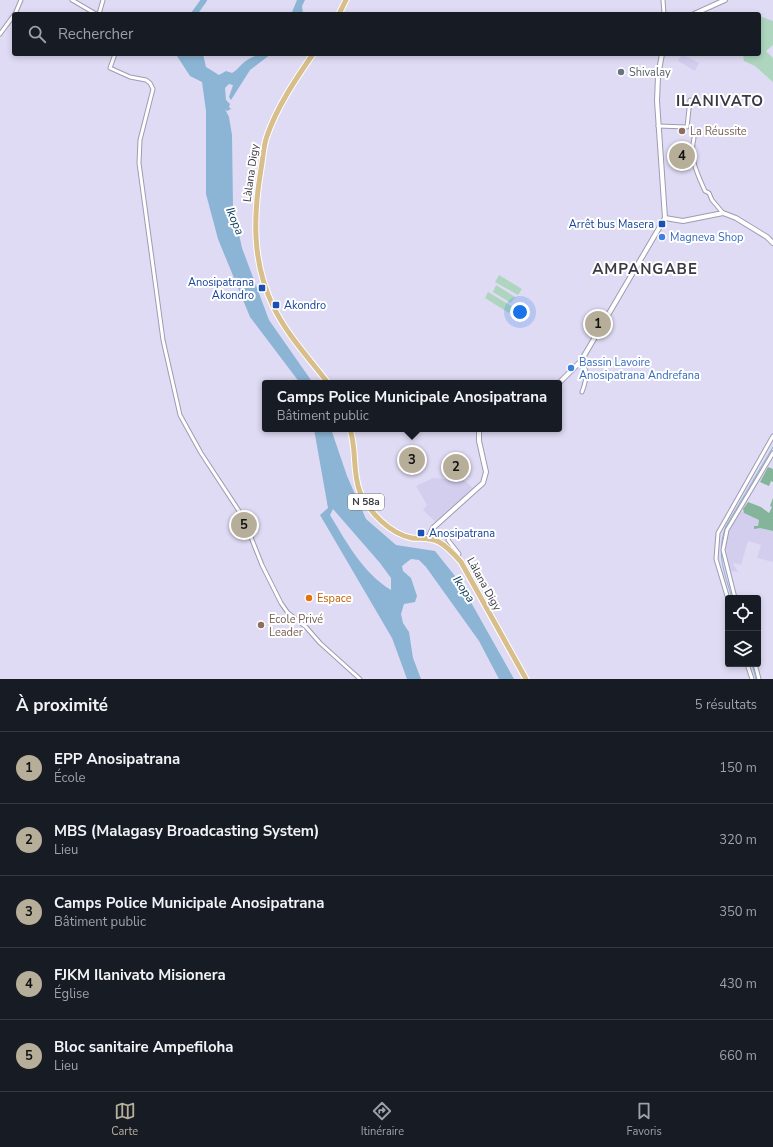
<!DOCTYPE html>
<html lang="fr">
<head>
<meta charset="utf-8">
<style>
	body { margin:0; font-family:"Nunito Sans",sans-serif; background:#242831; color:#f1f3f6 }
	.controls { position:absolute; right:12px; bottom:12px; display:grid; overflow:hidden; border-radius:4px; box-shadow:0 2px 6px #0003 }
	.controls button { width:36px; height:36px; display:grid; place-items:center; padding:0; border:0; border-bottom:1px solid #363941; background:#171b24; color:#f1f3f6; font:20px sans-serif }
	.you { position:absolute; left:520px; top:312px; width:14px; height:14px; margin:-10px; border:3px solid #fff; border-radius:50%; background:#1a73e8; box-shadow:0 0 0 6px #1a73e833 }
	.badge { display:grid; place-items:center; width:26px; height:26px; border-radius:50%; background:#b7ae9a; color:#111; font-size:13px; font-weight:700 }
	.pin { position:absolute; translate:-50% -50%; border:2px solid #fff; box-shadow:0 1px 4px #0006 }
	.popup { position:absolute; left:262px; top:380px; width:300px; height:52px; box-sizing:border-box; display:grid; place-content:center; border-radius:4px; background:#171b24; filter:drop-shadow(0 1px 3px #0005); font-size:13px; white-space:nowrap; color:#9ea1a6 }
	.popup b { font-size:15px; color:#f1f3f6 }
	.popup::after { content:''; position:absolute; left:50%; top:100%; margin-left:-8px; border:8px solid transparent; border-top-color:#171b24 }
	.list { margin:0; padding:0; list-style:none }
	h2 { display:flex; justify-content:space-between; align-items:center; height:52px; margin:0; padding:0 16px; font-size:17px }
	h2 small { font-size:13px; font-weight:400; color:#9ea1a6 }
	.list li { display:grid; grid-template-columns:26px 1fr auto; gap:12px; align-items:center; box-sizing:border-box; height:72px; padding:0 16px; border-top:1px solid #363941 }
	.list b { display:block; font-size:15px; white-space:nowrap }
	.list p { margin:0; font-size:13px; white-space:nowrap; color:#9ea1a6 }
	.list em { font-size:13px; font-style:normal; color:#9ea1a6 }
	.icon { flex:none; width:22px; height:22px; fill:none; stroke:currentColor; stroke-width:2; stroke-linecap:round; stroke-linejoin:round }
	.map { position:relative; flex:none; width:773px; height:679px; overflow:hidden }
	.search { position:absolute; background:#171b24; box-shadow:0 2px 6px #0003; left:12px; right:12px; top:12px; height:44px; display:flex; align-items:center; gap:10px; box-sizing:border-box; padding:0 14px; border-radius:4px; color:#9ea1a6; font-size:15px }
	.sheet { height:412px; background:#171b24 }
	nav { display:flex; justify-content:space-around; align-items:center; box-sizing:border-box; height:56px; border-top:1px solid #363941; background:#171b24; font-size:11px; color:#9ea1a6 }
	nav a { display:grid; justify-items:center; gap:2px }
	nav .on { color:#b7ae9a }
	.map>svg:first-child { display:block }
</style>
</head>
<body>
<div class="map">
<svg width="773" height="679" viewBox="0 0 773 679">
	<rect width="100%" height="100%" fill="#dfdbf4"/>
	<g fill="#d4ceee">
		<polygon points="682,54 699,63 695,71 678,61"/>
		<polygon points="433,478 464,480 474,489 436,522 423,510 427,505 416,486"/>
		<polygon points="740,510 759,520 758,526 760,528 773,531 773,562 757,558 761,545 748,541 741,565 733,563 738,572 730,571 725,544 728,531"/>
	</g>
	<g fill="#aed6bf">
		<polygon points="759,16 773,21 773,45 766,51 773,58 773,82 755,66 744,61 743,54 759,54"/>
		<polygon points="499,275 522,289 518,295 495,282"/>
		<polygon points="496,285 515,297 511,303 493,292"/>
		<polygon points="488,292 513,307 509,313 485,298"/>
	</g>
	<g fill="#84b499">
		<polygon points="768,467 773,469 773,482 771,481 769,486 760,482"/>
		<polygon points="773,498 773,531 760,528 754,529 754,526 758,526 759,520 744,513 743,509 748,502 761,507 769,513 772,507 770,506"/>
	</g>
	<g fill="#8cb4d4" fill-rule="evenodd">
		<polygon points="297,0 305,0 302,6 303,14 289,14 292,12"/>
		<path d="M180,54h23l3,13 13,8 7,-4 6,2c4,-2 6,-5 9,-8 9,-9 18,-11 30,-11l-21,16 -19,30 -2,-3 4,-12 -4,-1 -4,4 1,12 4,4 -1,3 2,2 -4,2 -2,-2 4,8 3,18 1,72 9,41 27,72 44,63h-13l-50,-66 -32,-78 -12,-45v-83l-4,-29 -12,-6 -13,-20z"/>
		<path d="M314,429h17l16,47 19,43 30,26 39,6 24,30 55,98h-15l-20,-38 -53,-74 -7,-7 -8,-1 -9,7 1,5 8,7 6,18 -2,6 -11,2 -3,10 2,9 6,9 4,26 8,21h-14l-15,-41 -72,-123 8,-7zM333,509l47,54 11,15v12c-28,-17 -44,-47 -61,-75z"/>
	</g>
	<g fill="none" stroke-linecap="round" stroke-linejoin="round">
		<g stroke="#8cb4d4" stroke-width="1">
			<path d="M732,598c-8,-27 -16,-44 -6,-72l47,-79"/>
			<polyline points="752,664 756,679"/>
		</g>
		<polyline stroke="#8cb4d4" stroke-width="6" points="194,14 204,0"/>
		<defs>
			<g id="minor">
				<polyline points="72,0 96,14"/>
				<polyline points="663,0 664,14"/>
				<polyline points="15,14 21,0"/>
				<polyline points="99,14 103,0"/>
				<polyline points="0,34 14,15"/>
				<polyline points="115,54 110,68 130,77 146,80 150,83 153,89 140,140 139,163 163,340 180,415 201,453 243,517 262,565 281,603 288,613 306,627 320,643 360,679"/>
				<polyline points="658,126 687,127 690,100"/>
				<path d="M694,138c-5,20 3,35 11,53l4,2 3,7 11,13"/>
				<path d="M581,361c8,10 5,20 1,31"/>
				<polyline points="457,557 459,554 448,540 451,532 479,536"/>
				<polyline points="735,598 723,550 727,530 773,453"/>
				<polyline points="728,599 716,559 718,533 773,436"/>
				<polyline points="747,664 752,679"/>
				<polyline points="755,664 759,679"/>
			</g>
			<g id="tertiary">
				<polyline points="694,14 725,0"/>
				<polyline points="665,218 683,221 723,213 736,218 767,237 773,243"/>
				<polyline points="559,383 581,361 665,218 657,101 658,76 662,54"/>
				<polyline points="428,538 433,528 483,483 486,472 479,441 479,429"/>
			</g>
			<g id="primary">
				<polyline points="339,14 346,0"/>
				<path d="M313,54c-18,26 -36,53 -46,82 -4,11 -4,23 -6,33 -8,48 -9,93 12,137 14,29 36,52 55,77"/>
				<path d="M350,429c7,21 2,43 10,63 9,20 30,42 52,46 9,1 17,-1 27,4 9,5 15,12 22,20l65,117"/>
			</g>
		</defs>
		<use href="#minor" stroke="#9e9bb2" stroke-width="5"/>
		<use href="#tertiary" stroke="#9e9bb2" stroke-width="6"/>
		<use href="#primary" stroke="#fff" stroke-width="7"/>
		<use href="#minor" stroke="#fff" stroke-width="3"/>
		<use href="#tertiary" stroke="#fff" stroke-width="4"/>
		<use href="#primary" stroke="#d7be8b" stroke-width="5"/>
	</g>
	<circle fill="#6b7280" stroke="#fff" stroke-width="1.5" cx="621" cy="72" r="4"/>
	<g fill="#8d6e63" stroke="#fff" stroke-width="1.5">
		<circle cx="682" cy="131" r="4"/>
		<circle cx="261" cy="625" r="4"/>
	</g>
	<g fill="#1a4fb4" stroke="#fff" stroke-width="1.5">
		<rect x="658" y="220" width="8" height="8" rx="2"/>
		<rect x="258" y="284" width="8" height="8" rx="2"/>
		<rect x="272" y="301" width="8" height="8" rx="2"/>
		<rect x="417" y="529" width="8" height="8" rx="2"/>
	</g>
	<g fill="#3f7fe0" stroke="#fff" stroke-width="1.5">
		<circle cx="662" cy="237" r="4"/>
		<circle cx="571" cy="368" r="4"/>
	</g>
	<circle fill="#e8710a" stroke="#fff" stroke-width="1.5" cx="309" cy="598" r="4"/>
	<g text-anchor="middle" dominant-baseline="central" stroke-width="4" stroke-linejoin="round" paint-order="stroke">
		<rect fill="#fff" stroke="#76757c" stroke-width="1" x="348" y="494" width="36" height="16" rx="3"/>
		<g font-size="10" font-weight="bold" fill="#3b3a44">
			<text x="366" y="502">N 58a</text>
		</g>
		<g font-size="11" fill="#5b616d" stroke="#fff" text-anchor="start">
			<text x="629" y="72">Shivalay</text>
		</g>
		<g font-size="11" fill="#785e54" stroke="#fff" text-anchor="start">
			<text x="690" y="131">La Réussite</text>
			<text x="269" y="619">Ecole Privé<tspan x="269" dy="13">Leader</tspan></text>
		</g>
		<g font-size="11" fill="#3b3a44" stroke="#fff">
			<text transform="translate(251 173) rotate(-82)">Làlana Digy</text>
			<text transform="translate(484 584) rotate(61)">Làlana Digy</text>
		</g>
		<g font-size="11" fill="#164399" stroke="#fff" text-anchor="end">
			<text x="654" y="224">Arrêt bus Masera</text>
			<text x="254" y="282">Anosipatrana<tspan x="254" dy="13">Akondro</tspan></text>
			<text x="284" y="305" text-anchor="start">Akondro</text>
			<text x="429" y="533" text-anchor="start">Anosipatrana</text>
		</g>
		<g font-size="11" fill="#366cbe" stroke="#fff" text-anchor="start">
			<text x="670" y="237">Magneva Shop</text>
			<text x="579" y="362">Bassin Lavoire<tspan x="579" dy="13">Anosipatrana Andrefana</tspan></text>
		</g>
		<g font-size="11" fill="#c56008" stroke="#fff" text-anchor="start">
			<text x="317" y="598">Espace</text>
		</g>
		<g font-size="12" font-style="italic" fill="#0a3b5b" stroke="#fff">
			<text transform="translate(235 221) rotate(67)">Ikopa</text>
			<text transform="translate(464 589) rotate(56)">Ikopa</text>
		</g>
		<g font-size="15" font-weight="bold" letter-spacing="1" fill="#3b3a44" stroke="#fff">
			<text x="720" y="101">ILANIVATO</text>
			<text x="645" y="269">AMPANGABE</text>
		</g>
	</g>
</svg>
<div class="controls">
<button><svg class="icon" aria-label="locate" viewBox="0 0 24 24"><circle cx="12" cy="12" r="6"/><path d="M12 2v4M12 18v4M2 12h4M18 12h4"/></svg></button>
<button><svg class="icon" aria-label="layers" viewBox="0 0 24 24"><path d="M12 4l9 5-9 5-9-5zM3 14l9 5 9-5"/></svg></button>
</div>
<div class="you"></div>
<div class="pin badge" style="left:598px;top:324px">1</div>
<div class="pin badge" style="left:456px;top:467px">2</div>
<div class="pin badge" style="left:412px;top:460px">3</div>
<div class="popup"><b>Camps Police Municipale Anosipatrana</b>Bâtiment public</div>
<div class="pin badge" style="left:682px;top:156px">4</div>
<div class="pin badge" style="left:244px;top:525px">5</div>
<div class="search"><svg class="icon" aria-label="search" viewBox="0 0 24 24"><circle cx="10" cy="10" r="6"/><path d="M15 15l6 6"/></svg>Rechercher</div>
</div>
<section class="sheet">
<h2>À proximité<small>5 résultats</small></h2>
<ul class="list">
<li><span class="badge">1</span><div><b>EPP Anosipatrana</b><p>École</p></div><em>150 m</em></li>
<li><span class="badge">2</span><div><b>MBS (Malagasy Broadcasting System)</b><p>Lieu</p></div><em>320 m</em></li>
<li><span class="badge">3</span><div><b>Camps Police Municipale Anosipatrana</b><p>Bâtiment public</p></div><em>350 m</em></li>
<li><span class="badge">4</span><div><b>FJKM Ilanivato Misionera</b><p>Église</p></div><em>430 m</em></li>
<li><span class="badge">5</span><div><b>Bloc sanitaire Ampefiloha</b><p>Lieu</p></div><em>660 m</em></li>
</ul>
</section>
<nav>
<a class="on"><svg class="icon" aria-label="map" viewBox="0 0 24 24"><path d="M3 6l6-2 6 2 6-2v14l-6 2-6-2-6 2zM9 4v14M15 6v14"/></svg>Carte</a>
<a><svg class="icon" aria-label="directions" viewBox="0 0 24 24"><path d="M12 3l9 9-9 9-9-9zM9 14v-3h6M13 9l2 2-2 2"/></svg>Itinéraire</a>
<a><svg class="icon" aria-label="saved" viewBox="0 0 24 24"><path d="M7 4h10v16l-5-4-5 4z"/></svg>Favoris</a>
</nav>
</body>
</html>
